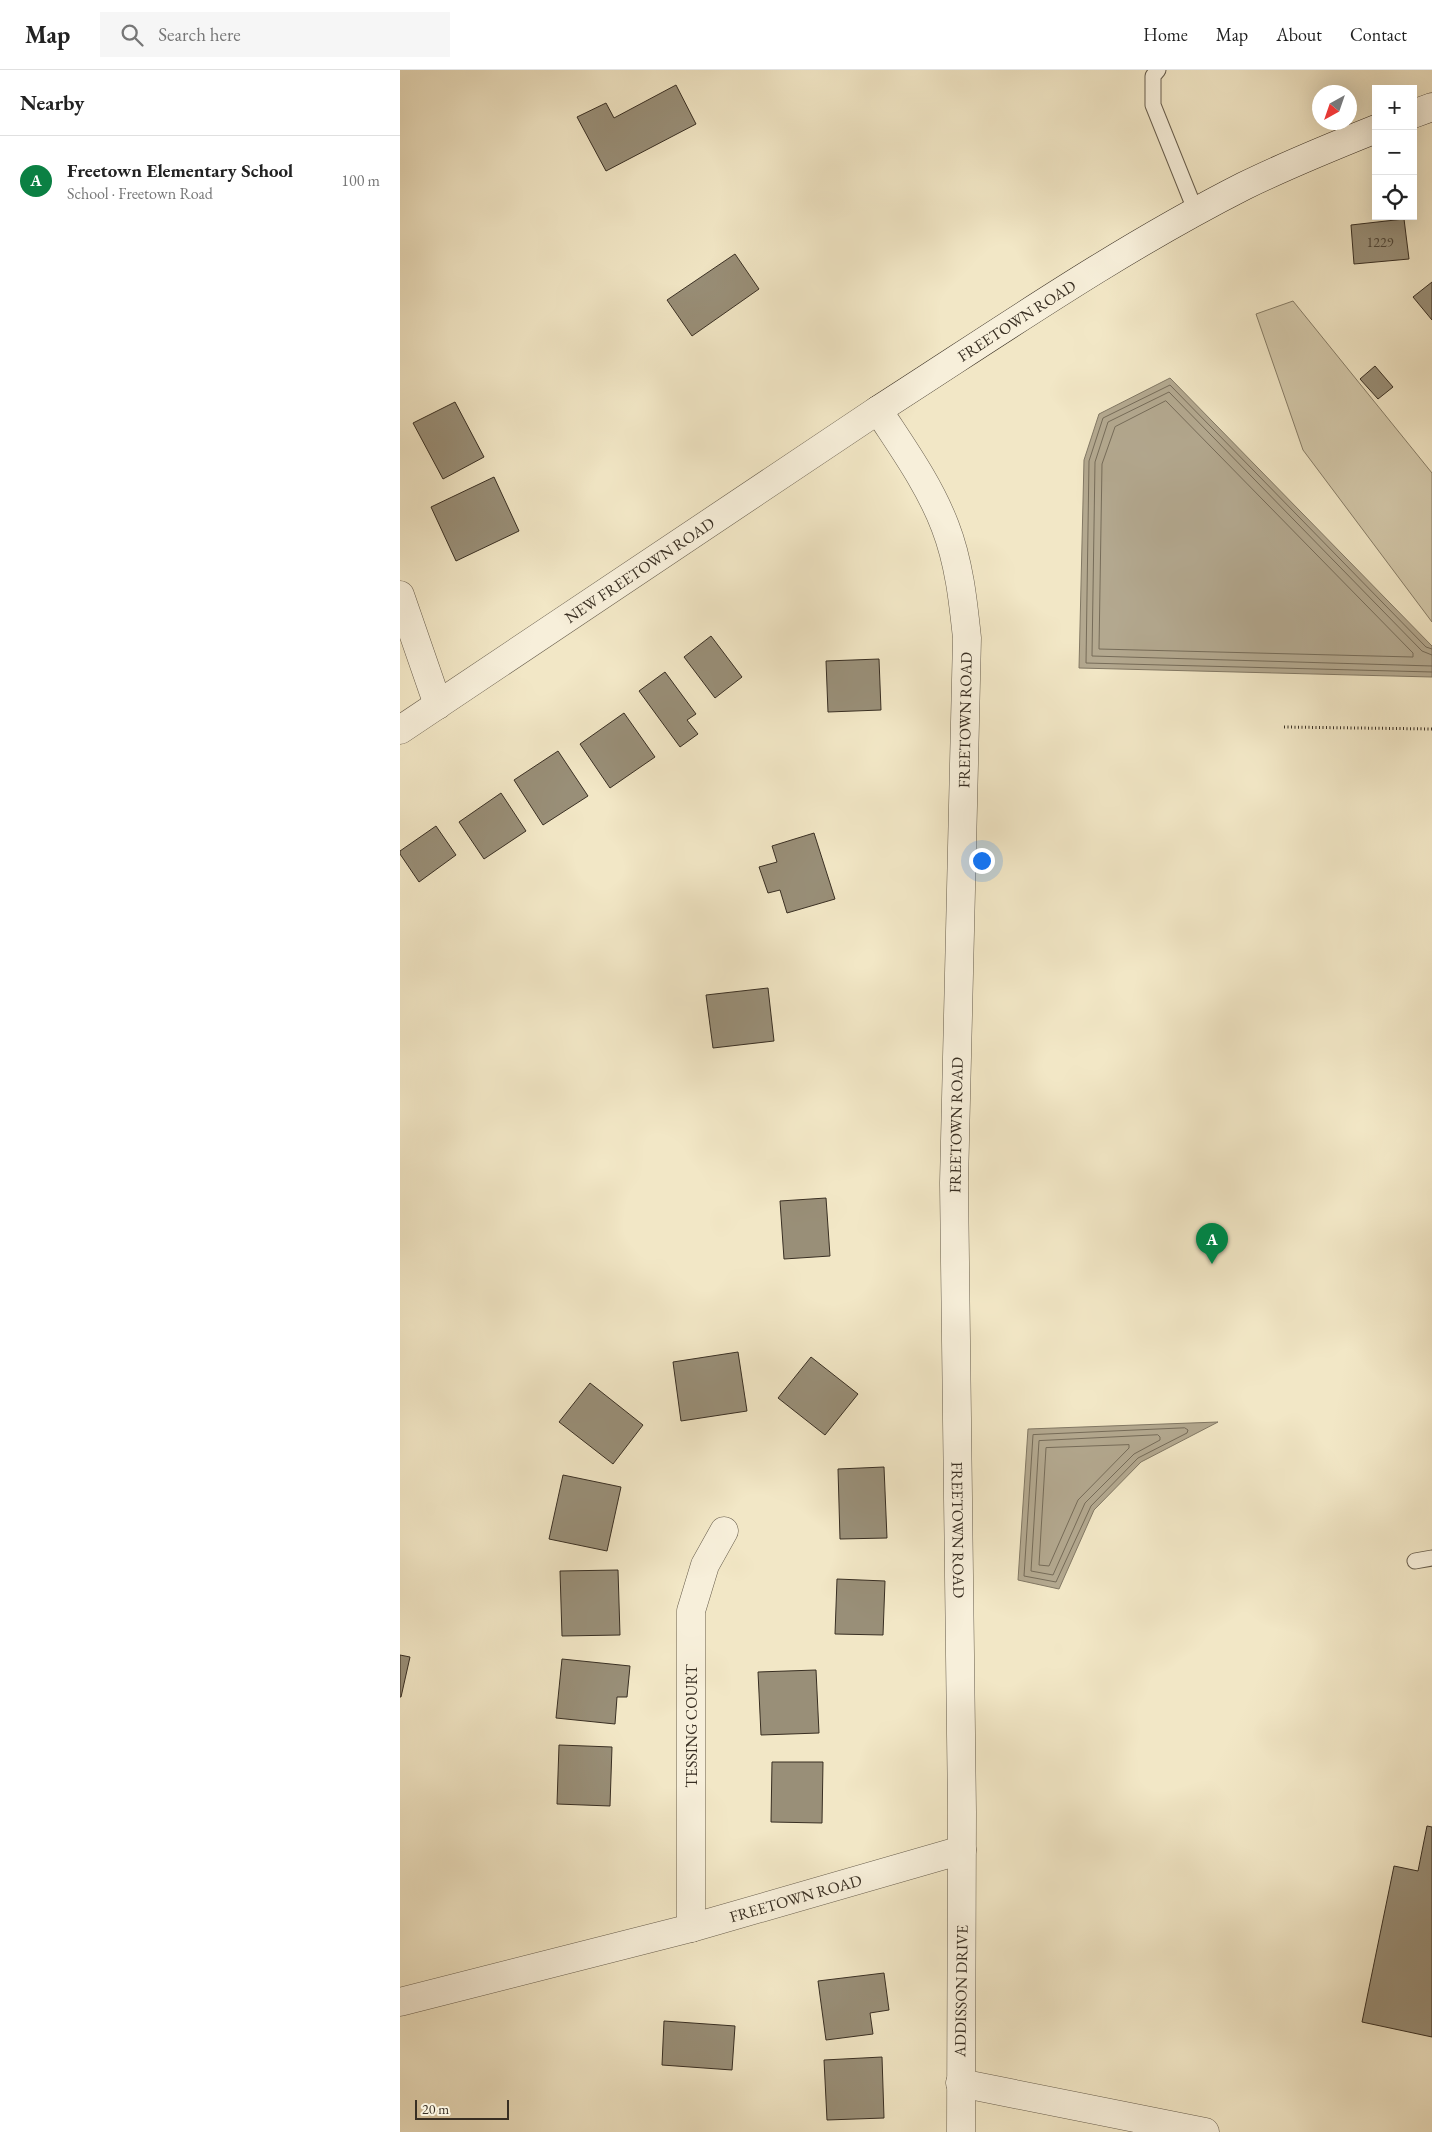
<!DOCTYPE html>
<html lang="en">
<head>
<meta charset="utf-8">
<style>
	body { margin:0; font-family:"EB Garamond",serif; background:#f6f6f6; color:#222 }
	.controls { position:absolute; right:15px; top:15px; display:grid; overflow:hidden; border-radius:0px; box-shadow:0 5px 20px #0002 }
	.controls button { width:45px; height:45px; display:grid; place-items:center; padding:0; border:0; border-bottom:1px solid #e0e0e0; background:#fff; color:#222; font:25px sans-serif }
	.compass { position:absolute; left:912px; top:15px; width:45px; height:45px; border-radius:50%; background:#fff; box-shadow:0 5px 20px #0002; rotate:220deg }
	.scale { position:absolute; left:15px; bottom:12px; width:94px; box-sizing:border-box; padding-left:5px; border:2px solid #392f23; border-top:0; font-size:14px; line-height:18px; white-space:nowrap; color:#392f23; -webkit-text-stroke:4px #f7efda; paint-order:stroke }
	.you { position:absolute; left:581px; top:790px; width:18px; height:18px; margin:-12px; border:4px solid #fff; border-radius:50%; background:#1a73e8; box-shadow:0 0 0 8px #1a73e833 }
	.badge { display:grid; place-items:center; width:32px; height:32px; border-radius:50%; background:#0b8043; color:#fff; font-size:16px; font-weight:700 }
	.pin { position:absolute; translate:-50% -41px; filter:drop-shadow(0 1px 2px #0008) }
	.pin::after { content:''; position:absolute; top:26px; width:18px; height:15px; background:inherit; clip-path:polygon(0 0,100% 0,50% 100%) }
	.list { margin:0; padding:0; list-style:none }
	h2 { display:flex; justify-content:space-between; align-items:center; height:65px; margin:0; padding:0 20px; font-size:21px }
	h2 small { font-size:16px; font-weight:400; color:#767676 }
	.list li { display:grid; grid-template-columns:32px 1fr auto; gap:15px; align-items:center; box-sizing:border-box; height:90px; padding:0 20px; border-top:1px solid #e0e0e0 }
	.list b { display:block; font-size:19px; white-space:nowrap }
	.list p { margin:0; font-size:16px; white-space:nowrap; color:#767676 }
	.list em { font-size:16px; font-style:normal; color:#767676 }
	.icon { flex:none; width:28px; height:28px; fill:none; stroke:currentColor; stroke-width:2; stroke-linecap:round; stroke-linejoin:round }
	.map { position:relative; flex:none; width:1032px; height:2062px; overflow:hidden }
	header { display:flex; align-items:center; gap:30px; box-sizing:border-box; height:70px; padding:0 25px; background:#fff; border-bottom:1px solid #e0e0e0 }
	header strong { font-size:24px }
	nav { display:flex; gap:28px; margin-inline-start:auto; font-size:18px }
	.search { width:350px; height:45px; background:#f6f6f6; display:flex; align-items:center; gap:12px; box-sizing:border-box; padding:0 18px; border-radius:0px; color:#767676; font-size:19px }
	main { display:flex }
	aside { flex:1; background:#fff }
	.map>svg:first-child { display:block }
</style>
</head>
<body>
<header>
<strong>Map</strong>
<div class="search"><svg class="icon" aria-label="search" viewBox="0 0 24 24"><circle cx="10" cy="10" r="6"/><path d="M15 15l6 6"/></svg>Search here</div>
<nav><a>Home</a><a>Map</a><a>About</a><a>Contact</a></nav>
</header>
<main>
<aside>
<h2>Nearby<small></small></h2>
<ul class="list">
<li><span class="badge">A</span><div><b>Freetown Elementary School</b><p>School · Freetown Road</p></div><em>100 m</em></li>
</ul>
</aside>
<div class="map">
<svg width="1032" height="2062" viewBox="0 0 1032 2062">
	<rect width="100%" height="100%" fill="#f2e7c6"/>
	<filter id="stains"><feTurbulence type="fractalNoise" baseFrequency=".004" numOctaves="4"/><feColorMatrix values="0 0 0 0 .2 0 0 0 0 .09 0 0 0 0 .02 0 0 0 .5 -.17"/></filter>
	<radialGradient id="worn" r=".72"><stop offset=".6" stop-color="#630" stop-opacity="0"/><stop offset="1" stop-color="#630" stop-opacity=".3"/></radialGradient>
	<polygon fill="#d3c8aa" stroke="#867c66" points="893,231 1032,403 1032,552 903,380 856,244"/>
	<g fill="#b3a88f" stroke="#827864">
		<polygon points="770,308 1032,576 1032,607 679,598 684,390 699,344"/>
		<polygon points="818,1352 741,1392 694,1440 659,1519 618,1510 628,1359"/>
	</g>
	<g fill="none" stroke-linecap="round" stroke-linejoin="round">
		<g stroke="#766c59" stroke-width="1">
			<polygon points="766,331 1013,583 1013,587 699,579 702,394 715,357"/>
			<polyline points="1032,579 1026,577 770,315 703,348 689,391 686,593 1032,602"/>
			<polyline points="1032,585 1022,581 769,322 708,352 695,392 692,586 1032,596"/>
			<polygon points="785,1358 788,1360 787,1363 738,1388 691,1436 656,1512 624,1506 633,1365"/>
			<polygon points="758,1365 760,1367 760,1370 734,1384 685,1433 653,1505 631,1501 639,1371"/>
			<polygon points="729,1375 729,1378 678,1430 649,1496 639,1495 646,1378"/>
		</g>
	</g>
	<g fill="#998f78" stroke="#392f23">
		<polygon points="276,15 296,54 206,101 177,47 206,33 214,48"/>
		<polygon points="1004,149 1009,189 954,194 951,155"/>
		<polygon points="335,184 359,219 292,266 267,230"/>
		<polygon points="1032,212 1032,250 1013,227"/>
		<polygon points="975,296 993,317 978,329 960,309"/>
		<polygon points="55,332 84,387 43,409 13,353"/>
		<polygon points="94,407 119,461 56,491 31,437"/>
		<polygon points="311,566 342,607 315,628 284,587"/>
		<polygon points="479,589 481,640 428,642 426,591"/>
		<polygon points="265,602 296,644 287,650 298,664 280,677 239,621"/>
		<polygon points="224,643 255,687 210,718 180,674"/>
		<polygon points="158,681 188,726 143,755 114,710"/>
		<polygon points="101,723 126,761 84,789 59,752"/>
		<polygon points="36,756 56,785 19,812 0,784 0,781"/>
		<polygon points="414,763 435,829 387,843 380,820 368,823 359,797 377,792 372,776"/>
		<polygon points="368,918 374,971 313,978 306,925"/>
		<polygon points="426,1128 430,1186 384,1189 380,1131"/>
		<polygon points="338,1282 347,1341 281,1351 273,1292"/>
		<polygon points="411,1287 458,1324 425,1365 378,1328"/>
		<polygon points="190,1313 243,1355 213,1394 159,1352"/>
		<polygon points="484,1397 487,1468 440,1469 438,1399"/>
		<polygon points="163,1405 221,1417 207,1481 149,1469"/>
		<polygon points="218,1500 220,1565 162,1566 160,1501"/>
		<polygon points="437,1509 485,1511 483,1565 435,1564"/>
		<polygon points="0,1585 10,1587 1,1627 0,1627"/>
		<polygon points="162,1589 230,1596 227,1627 217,1627 215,1654 156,1648"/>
		<polygon points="416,1600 419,1663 361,1665 358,1602"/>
		<polygon points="159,1675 212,1677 210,1736 157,1734"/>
		<polygon points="372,1692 423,1692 422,1753 371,1752"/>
		<polygon points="1027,1756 1032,1757 1032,1967 962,1952 994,1796 1018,1801"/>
		<polygon points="484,1903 489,1940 470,1943 473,1964 426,1970 418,1911"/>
		<polygon points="264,1951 335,1956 332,2000 262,1995"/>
		<polygon points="482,1987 484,2048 427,2050 424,1990"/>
	</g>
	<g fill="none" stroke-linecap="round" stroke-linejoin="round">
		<defs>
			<g id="lane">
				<polyline points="758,0 753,6 753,35 796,142"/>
				<polyline points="1015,1491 1032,1488"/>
			</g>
			<g id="street">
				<polyline points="0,525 38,635"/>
				<path id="s1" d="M0,660l478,-320c24,37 51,74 67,116 14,36 18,74 22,112l-13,545 8,629 -1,320"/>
				<polyline points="291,1858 291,1541 305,1495 324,1461"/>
				<path id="s2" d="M0,1932l291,-74 271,-78"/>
				<polyline points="560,2013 805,2062"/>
			</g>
			<g id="secondary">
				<polyline points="1013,44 1032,37"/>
				<path id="s3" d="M478,340c120,-77 238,-159 366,-224 43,-21 87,-39 132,-57"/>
			</g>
		</defs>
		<use href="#lane" stroke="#675d4c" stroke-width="17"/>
		<use href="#street" stroke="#675d4c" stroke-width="29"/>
		<use href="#secondary" stroke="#392f23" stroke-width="29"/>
		<polyline stroke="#392f23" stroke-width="3" stroke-dasharray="1 2.5" stroke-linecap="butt" points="884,657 1032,659"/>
		<use href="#lane" stroke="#f7efda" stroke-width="15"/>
		<use href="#street" stroke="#f7efda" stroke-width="28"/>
		<use href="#secondary" stroke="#f7efda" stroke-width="28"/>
	</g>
	<g text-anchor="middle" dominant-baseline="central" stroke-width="4" stroke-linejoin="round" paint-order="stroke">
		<g font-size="14" fill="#514738">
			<text x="980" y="172">1229</text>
		</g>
		<g font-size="16" fill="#392f23" stroke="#f7efda">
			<text stroke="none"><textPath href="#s3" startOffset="165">FREETOWN ROAD</textPath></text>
			<text stroke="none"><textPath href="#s1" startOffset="288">NEW FREETOWN ROAD</textPath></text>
			<text transform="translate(565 650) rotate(-89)">FREETOWN ROAD</text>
			<text transform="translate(556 1055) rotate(-89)">FREETOWN ROAD</text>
			<text stroke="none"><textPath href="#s1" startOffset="1716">FREETOWN ROAD</textPath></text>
			<text transform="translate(291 1656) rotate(-90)">TESSING COURT</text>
			<text stroke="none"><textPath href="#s2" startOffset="409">FREETOWN ROAD</textPath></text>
			<text transform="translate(561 1921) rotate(-89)">ADDISSON DRIVE</text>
		</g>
	</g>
	<rect width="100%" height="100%" filter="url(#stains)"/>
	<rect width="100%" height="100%" fill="url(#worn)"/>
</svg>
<div class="controls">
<button>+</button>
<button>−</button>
<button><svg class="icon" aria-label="locate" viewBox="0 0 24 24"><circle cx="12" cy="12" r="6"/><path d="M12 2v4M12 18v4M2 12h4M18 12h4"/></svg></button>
</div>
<svg class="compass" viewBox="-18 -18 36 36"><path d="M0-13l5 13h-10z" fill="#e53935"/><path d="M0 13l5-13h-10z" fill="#767676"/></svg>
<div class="scale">20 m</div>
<div class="you"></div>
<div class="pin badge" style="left:812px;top:1194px">A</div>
</div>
</main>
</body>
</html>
